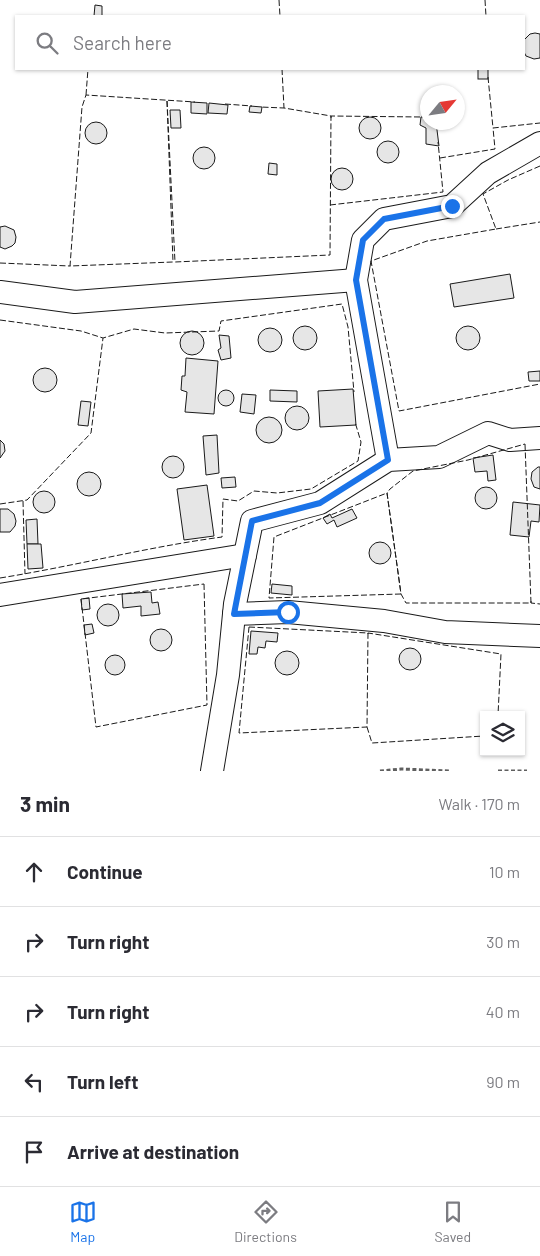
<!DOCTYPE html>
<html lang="en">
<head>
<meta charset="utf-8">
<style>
	body { margin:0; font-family:Barlow,sans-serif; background:#f7f7f7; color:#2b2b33 }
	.controls { position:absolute; right:15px; bottom:15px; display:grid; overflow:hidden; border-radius:0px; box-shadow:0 1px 4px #0004 }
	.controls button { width:45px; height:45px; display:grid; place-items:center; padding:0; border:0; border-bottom:1px solid #e1e1e2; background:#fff; color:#2b2b33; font:25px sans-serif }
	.compass { position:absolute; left:420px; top:85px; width:45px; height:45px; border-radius:50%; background:#fff; box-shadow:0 1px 4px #0004; rotate:61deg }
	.stop { position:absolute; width:15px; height:15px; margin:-11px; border:4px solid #1a73e8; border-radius:50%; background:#fff }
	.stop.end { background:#1a73e8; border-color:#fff; box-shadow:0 1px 5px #0008 }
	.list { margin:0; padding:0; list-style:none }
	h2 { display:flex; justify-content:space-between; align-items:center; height:65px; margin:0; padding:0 20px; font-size:21px }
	h2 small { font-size:16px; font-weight:400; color:#7c7c81 }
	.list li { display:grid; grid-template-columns:32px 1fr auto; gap:15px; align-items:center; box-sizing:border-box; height:70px; padding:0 20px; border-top:1px solid #e1e1e2 }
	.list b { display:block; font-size:19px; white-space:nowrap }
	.list em { font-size:16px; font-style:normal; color:#7c7c81 }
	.icon { flex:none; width:28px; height:28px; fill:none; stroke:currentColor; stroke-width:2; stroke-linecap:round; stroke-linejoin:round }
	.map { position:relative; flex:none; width:540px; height:771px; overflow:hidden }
	.search { position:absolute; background:#fff; box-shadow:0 1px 4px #0004; left:15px; right:15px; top:15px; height:55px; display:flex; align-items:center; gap:12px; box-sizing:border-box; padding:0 18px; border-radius:0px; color:#7c7c81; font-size:19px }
	.sheet { height:415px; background:#fff }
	nav { display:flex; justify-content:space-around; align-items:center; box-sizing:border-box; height:70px; border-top:1px solid #e1e1e2; background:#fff; font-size:14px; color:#7c7c81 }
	nav a { display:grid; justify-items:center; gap:2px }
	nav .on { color:#1a73e8 }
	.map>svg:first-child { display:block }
</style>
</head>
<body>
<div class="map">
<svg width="540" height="771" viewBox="0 0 540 771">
	<rect width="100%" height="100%" fill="#fff"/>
	<g fill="#e6e6e6" stroke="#1a1a1a">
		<polygon points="95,5 102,6 102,16 94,16"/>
		<polygon points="535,33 540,34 540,58 534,59 526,56 524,52 524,40 530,34"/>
		<rect x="478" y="69" width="10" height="10"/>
		<polygon points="191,102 207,103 207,114 191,113"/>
		<polygon points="209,103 228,105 227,114 208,113"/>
		<polygon points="250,106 262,107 261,113 249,112"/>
		<polygon points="170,110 180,110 181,128 171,128"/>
		<circle cx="370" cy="128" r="11"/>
		<polygon points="421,117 428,117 428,122 436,122 439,146 426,144 426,128 420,125"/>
		<circle cx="96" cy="133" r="11"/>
		<circle cx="388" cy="152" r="11"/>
		<circle cx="204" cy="158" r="11"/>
		<polygon points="269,163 277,164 277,175 268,174"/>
		<circle cx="342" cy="179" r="11"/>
		<polygon points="5,226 14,230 16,237 15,243 12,246 5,249 0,247 0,227"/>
		<polygon points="510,274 514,298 454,307 450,284"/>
		<circle cx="468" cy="338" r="12"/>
		<circle cx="305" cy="338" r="12"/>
		<circle cx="270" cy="340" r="12"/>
		<circle cx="192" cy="343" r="12"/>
		<polygon points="219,335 229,336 231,358 221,360 218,350 221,348"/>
		<polygon points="186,358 218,361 214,414 185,412 187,392 181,390 182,376 185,376"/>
		<circle cx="45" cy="380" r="12"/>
		<polygon points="540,371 540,381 529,381 528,372"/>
		<polygon points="353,389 356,425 320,427 318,391"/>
		<circle cx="226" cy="398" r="8"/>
		<polygon points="270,390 297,391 297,402 270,401"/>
		<polygon points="242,394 256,395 254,414 240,412"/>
		<polygon points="81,401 91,402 88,426 78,425"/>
		<circle cx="297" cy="418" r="12"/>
		<circle cx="269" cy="430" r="13"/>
		<polygon points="217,435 219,473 206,475 203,436"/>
		<polygon points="0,440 4,444 5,451 0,458"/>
		<polygon points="493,455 496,480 488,481 487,471 475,472 473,458"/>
		<circle cx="173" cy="467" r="11"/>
		<polygon points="538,467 540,467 540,489 534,487 531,479 532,472"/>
		<circle cx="89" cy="484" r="12"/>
		<polygon points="235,477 236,487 222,488 221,478"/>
		<polygon points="207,485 214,536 184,540 177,489"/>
		<circle cx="486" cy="498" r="11"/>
		<circle cx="44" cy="502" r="11"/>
		<polygon points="513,502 540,505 539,522 531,521 529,537 510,535"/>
		<polygon points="0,509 8,509 14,514 16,521 15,526 10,532 0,532"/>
		<polygon points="352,509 357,518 337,527 334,520 327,524 323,518 330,514 332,518"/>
		<polygon points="37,519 38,544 27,544 26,520"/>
		<circle cx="380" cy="553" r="11"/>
		<polygon points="27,544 41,544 43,568 28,569"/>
		<polygon points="272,584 292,586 292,595 271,593"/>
		<polygon points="151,592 152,603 158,602 160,614 141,616 141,606 123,608 122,594"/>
		<polygon points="89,598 90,609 82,610 81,599"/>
		<circle cx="108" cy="615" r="11"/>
		<polygon points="92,624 94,633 85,635 84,625"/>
		<circle cx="161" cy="640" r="11"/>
		<polygon points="251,631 278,633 277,642 266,641 265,648 258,647 257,654 249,654"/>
		<circle cx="410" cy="659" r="11"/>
		<circle cx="287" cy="663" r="12"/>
		<circle cx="115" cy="665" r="10"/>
	</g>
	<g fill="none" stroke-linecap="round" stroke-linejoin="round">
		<defs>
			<g id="minor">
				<polyline points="0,292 75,302 356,280"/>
				<polyline points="388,460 356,280 363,240 384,219 452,206 488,173 540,143"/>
				<polyline points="0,595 245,555"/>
				<polyline points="234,614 288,612 384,621 445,632 540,636"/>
				<polyline points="212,771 228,675 235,604 252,521 320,503 388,460 439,457 488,433 510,440 540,438"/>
			</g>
		</defs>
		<use href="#minor" stroke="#1a1a1a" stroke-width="24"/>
		<g stroke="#5f5f5f" stroke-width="3" stroke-dasharray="4 2.5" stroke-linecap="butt">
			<polyline points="380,771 401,769 451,771"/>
			<polyline points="498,771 527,771"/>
		</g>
		<use href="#minor" stroke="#fff" stroke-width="22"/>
		<g stroke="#1a1a1a" stroke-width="1" stroke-dasharray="6 2.5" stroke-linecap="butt">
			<polyline points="279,0 280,16"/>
			<polyline points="485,0 486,16"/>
			<polyline points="282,69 284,108"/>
			<polyline points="488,77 493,128 540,123"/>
			<polyline points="86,95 88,69"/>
			<polyline points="167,101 173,262 70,266 82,107 86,95 195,102"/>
			<polyline points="167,101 175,262 330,255 331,116 284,108 260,107"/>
			<polyline points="225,104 252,106"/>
			<polyline points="331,118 331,116 422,117"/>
			<polyline points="440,158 495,149 493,128"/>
			<polyline points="540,166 508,180 483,194 496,229 427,241 371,261 399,411 540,384"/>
			<polyline points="330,205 443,192 438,142"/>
			<polyline points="496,229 540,222"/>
			<polyline points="0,263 70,266"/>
			<polyline points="0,320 81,331 103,338 134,329 165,333 219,331 221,321 342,304 348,327 354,392"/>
			<polygon points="525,444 531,603 406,603 401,594 387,493 390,489 413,471 468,460"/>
			<polygon points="387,493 401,594 269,598 274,537"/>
			<polyline points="23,501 25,574"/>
			<polyline points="0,504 27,500 91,433 103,338"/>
			<path d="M0,578c75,-12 147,-31 222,-41l1,-38 15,2 16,-10 23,2 34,-4 47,-28 3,-19 -6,-20"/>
			<polygon points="204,584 207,705 96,727 81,599"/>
			<polyline points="531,601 531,603 540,604"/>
			<polygon points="249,627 368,633 367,727 239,733"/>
			<polyline points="368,634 368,633 501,654 498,715"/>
			<polyline points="367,727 372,743 484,736"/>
		</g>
	</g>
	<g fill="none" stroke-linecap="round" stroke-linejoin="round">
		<polyline stroke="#1a73e8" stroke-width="6" points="288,612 234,614 252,521 320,503 388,460 356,280 363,240 384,219 452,206"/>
	</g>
</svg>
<div class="controls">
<button><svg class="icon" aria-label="layers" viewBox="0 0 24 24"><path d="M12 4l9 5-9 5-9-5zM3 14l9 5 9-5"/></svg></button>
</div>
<svg class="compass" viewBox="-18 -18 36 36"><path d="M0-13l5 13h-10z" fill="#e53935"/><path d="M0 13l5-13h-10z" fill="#7c7c81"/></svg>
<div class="stop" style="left:288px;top:612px"></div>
<div class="stop end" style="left:452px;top:206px"></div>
<div class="search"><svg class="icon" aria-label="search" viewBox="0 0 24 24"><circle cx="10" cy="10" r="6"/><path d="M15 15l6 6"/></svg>Search here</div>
</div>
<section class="sheet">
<h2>3 min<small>Walk · 170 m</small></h2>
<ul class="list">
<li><svg class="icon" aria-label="ahead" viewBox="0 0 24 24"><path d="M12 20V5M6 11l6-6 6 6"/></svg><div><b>Continue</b></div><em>10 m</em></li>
<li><svg class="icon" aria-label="right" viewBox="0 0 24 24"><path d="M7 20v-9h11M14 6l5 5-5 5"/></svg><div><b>Turn right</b></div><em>30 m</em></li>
<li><svg class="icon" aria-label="right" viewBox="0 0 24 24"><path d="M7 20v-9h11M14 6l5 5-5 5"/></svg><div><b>Turn right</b></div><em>40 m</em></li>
<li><svg class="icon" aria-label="left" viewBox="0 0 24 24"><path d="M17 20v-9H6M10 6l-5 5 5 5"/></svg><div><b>Turn left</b></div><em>90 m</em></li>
<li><svg class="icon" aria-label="arrive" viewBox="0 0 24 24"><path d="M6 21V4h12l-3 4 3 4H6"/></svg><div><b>Arrive at destination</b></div></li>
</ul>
</section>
<nav>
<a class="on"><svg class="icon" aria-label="map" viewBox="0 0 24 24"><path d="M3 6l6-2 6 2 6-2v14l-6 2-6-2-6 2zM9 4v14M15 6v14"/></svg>Map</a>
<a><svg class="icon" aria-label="directions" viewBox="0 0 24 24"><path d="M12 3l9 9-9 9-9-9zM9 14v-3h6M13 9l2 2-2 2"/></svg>Directions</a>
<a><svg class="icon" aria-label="saved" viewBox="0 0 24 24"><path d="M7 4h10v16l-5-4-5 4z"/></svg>Saved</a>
</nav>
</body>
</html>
